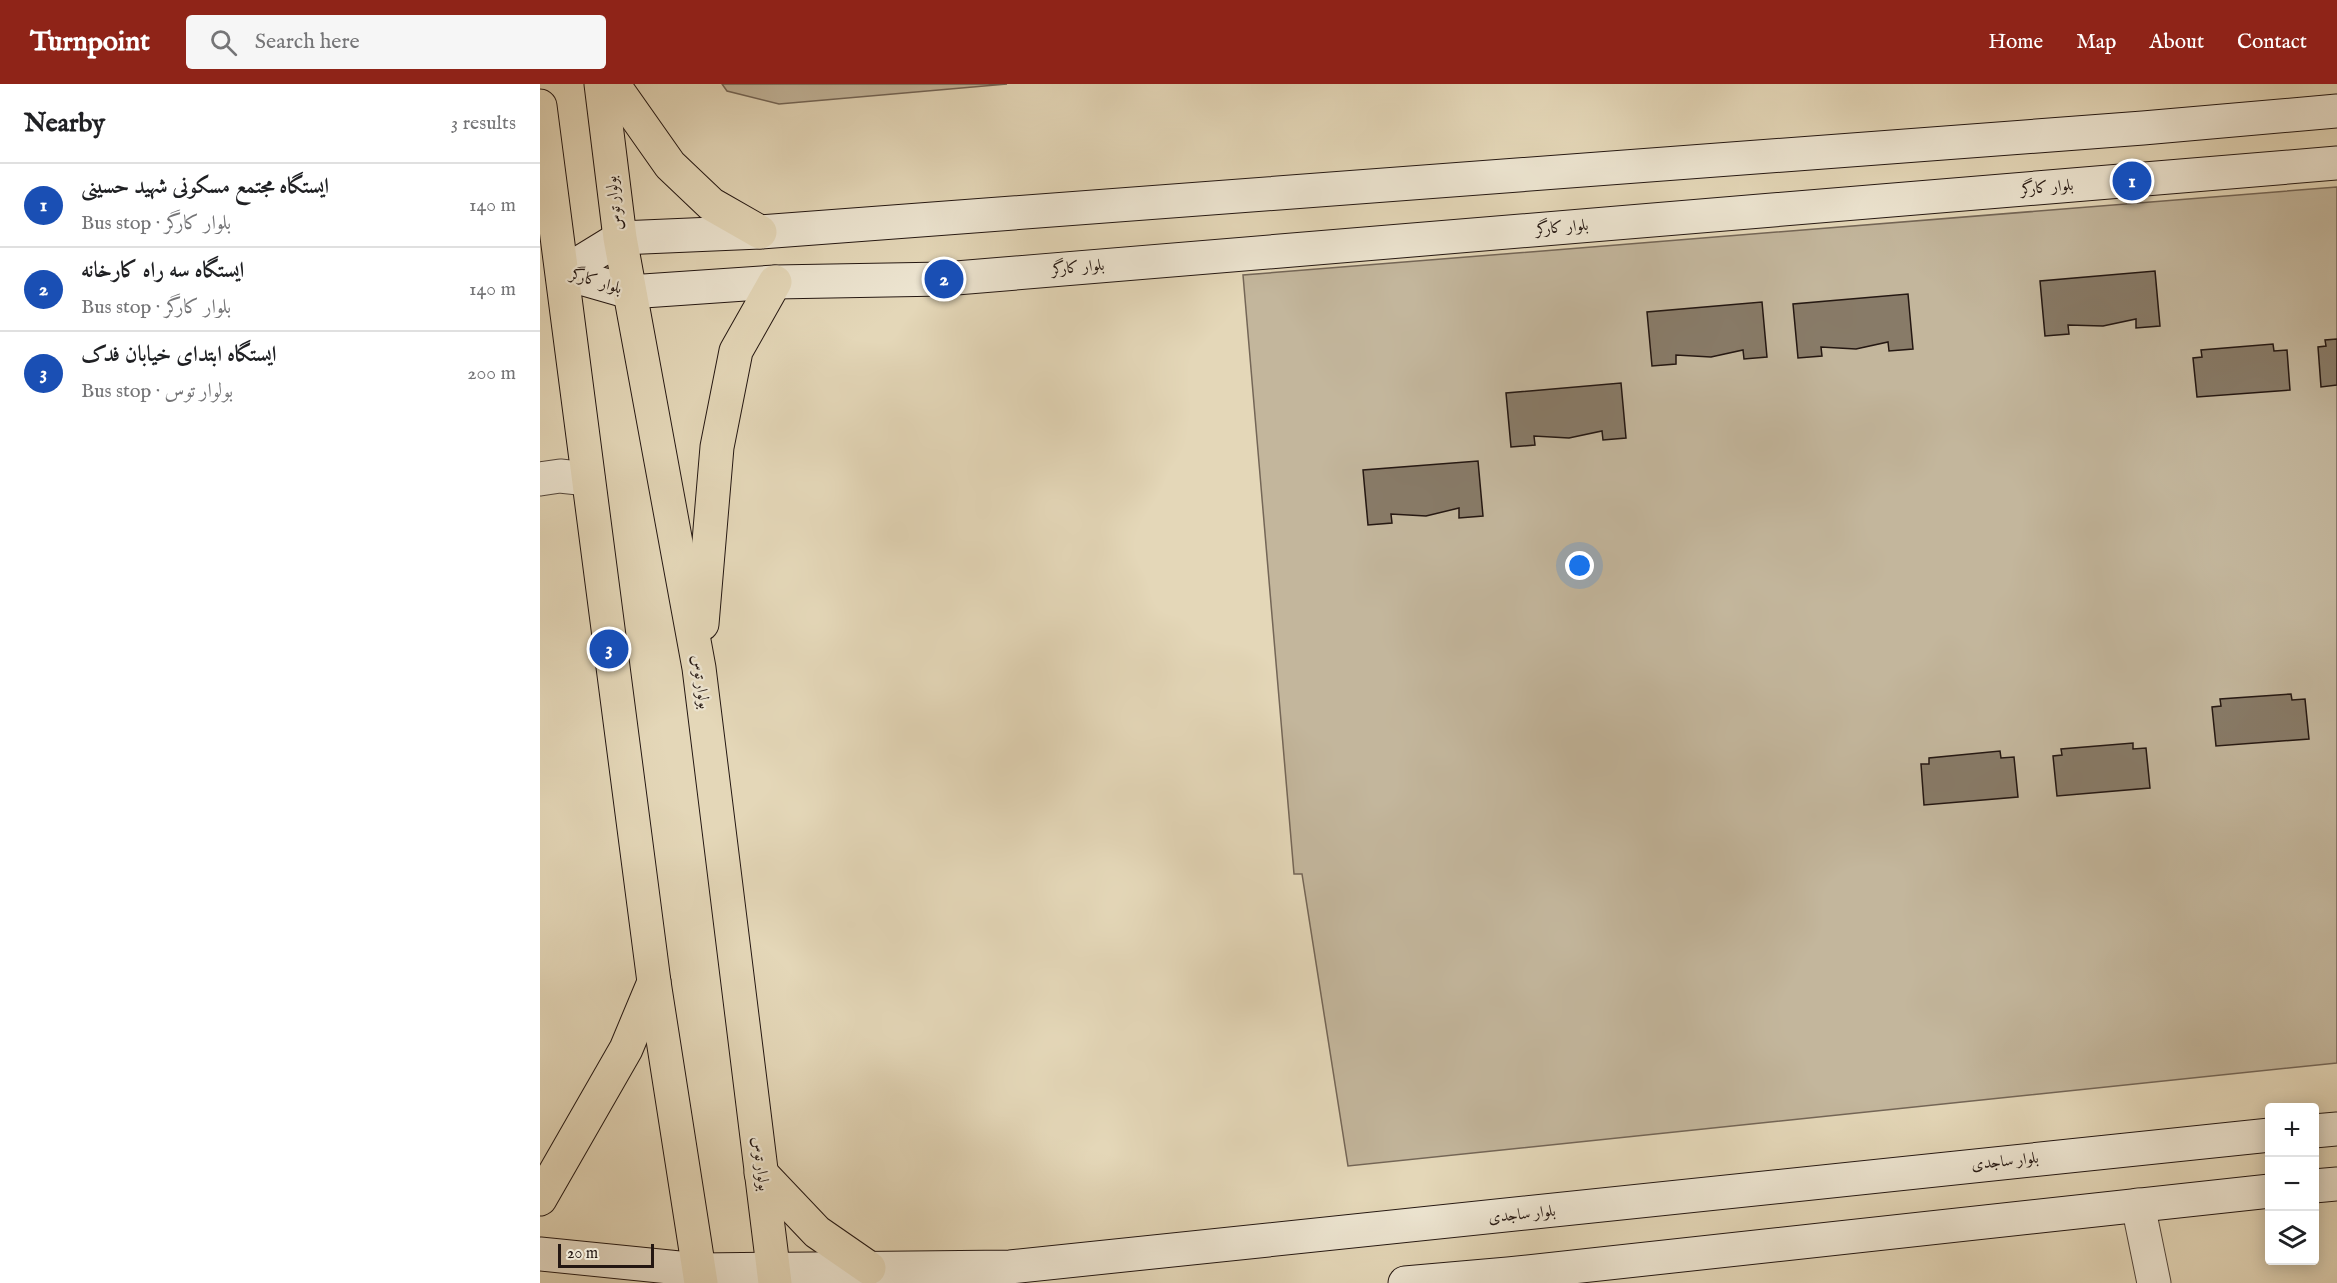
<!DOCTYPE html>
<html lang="en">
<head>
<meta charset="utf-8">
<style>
	body { margin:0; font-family:"IM FELL English",Amiri,serif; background:#f6f6f6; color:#202124 }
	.controls { position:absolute; right:18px; bottom:18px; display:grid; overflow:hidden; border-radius:6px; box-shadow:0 3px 15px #0003 }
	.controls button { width:54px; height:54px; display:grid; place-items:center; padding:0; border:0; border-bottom:2px solid #e0e0e0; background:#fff; color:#202124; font:30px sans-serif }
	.scale { position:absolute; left:18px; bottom:15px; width:96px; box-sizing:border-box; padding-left:6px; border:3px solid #241712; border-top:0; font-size:16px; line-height:21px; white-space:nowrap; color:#241712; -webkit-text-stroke:4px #ede5d1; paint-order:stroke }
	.you { position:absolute; left:1040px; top:482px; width:21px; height:21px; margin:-15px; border:4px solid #fff; border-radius:50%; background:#1a73e8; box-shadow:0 0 0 9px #1a73e833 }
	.badge { display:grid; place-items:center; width:39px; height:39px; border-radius:50%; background:#8f2418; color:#fff; font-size:20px; font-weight:700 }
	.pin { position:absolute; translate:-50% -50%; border:3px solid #fff; box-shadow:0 2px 6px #0006 }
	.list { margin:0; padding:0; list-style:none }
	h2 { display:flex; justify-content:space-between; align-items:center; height:78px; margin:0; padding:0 24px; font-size:26px }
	h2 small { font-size:20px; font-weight:400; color:#757577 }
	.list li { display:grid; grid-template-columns:39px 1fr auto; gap:18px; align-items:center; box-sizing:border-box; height:84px; padding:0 24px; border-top:2px solid #e0e0e0 }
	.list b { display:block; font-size:22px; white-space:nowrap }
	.list p { margin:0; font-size:20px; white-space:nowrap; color:#757577 }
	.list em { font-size:20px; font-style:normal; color:#757577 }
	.icon { flex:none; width:33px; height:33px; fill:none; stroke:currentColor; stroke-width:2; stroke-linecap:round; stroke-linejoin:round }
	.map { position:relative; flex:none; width:1797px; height:1199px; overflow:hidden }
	header { display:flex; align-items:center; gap:36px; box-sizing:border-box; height:84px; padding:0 30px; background:#8f2418; color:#fff }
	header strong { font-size:28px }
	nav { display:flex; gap:33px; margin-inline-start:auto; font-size:21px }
	.search { width:420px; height:54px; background:#f6f6f6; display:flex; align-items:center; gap:15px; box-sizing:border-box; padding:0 21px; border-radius:6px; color:#757577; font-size:22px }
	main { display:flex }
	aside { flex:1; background:#fff }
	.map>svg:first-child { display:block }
</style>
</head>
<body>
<header>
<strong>Turnpoint</strong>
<div class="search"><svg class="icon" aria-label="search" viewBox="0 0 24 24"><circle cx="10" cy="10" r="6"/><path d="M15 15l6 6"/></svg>Search here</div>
<nav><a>Home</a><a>Map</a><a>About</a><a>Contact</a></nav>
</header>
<main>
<aside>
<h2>Nearby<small>3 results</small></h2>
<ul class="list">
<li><span class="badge" style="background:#1a4fb4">1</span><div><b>ایستگاه مجتمع مسکونی شهید حسینی</b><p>Bus stop · بلوار کارگر</p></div><em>140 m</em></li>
<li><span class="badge" style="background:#1a4fb4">2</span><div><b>ایستگاه سه راه کارخانه</b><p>Bus stop · بلوار کارگر</p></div><em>140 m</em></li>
<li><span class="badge" style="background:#1a4fb4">3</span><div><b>ایستگاه ابتدای خیابان فدک</b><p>Bus stop · بولوار توس</p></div><em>200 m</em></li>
</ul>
</aside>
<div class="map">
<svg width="1797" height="1199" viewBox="0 0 1797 1199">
	<rect width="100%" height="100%" fill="#e4d7b8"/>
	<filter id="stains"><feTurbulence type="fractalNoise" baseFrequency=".00333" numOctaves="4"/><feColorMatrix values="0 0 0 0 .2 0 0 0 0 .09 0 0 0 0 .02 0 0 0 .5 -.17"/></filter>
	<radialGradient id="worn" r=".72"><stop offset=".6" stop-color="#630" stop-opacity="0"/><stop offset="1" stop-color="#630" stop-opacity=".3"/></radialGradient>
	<g fill="#c3b69c" stroke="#746657" stroke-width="1.5">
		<polygon points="182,0 467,0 239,20 187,7"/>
		<polygon points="1797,103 1797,979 808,1082 762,790 754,790 703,191"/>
	</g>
	<g fill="#887b68" stroke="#241712" stroke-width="1.5">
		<polygon points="1615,187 1620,242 1596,244 1596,235 1563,242 1528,241 1529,250 1505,252 1500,197"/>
		<polygon points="1368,210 1373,265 1349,267 1348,258 1316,265 1281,263 1282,272 1258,274 1253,220"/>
		<polygon points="1222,218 1227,273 1204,275 1203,266 1171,273 1136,271 1136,280 1112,282 1107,228"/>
		<polygon points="1797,255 1797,301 1781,303 1778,263 1786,262 1785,256"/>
		<polygon points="1733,260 1734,267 1747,266 1750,306 1657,313 1653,274 1662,273 1661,266"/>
		<polygon points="1081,299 1086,354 1063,356 1062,347 1029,354 994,352 995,361 971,363 966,309"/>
		<polygon points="938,377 943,432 919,434 919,424 886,432 851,430 852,439 828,441 823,386"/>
		<polygon points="1751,610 1752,616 1765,615 1769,655 1676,662 1672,623 1681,622 1680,615"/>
		<polygon points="1593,659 1593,665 1606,664 1610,704 1517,712 1513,672 1522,671 1521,665"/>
		<polygon points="1460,667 1461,674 1474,673 1478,713 1384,721 1381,680 1389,680 1389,674"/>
	</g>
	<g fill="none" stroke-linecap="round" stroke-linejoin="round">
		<defs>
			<g id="street">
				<polyline points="0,395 20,392 48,395"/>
				<polyline points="1598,1121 1614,1199"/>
			</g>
			<g id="secondary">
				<polyline points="23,189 80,154 220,148 1603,44 1797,27"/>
				<polyline points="23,189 89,208 235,198 404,195 1797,79"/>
				<polyline points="1774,1047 1797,1045"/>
				<polyline points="1774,1102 1797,1100"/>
				<polyline points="0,1170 159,1186 470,1183 1730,1051"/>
				<polyline points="865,1199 968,1190 1730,1107"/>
			</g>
			<g id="primary">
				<polyline points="61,0 80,154 159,584 235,1199"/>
				<polyline points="73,0 130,81 171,120 220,148"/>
				<polyline points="0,22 114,898 161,1199"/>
				<polyline points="162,540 177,363 196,267 235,198"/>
				<polyline points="221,1089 277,1148 329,1184"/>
				<polyline points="0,1115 86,965 114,898"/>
			</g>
		</defs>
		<use href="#street" stroke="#54473c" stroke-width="35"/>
		<use href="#secondary" stroke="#241712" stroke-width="35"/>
		<use href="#primary" stroke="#241712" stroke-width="35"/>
		<use href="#street" stroke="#ede5d1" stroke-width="33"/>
		<use href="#secondary" stroke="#ede5d1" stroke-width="33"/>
		<use href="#primary" stroke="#e4d7b8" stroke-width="33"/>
	</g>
	<g text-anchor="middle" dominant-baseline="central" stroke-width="4.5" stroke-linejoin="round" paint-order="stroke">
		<g font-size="16" fill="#241712" stroke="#ede5d1">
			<text transform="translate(1507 104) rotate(-5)">بلوار کارگر</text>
			<text transform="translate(75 119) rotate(-97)">بولوار توس</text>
			<text transform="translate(1022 144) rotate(-5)">بلوار کارگر</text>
			<text transform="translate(538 184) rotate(-5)">بلوار کارگر</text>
			<text transform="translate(56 198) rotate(17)">بلوار کارگر</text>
			<text transform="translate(160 598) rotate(82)">بولوار توس</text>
			<text transform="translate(1465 1078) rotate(-6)">بلوار ساجدی</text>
			<text transform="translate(220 1080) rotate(83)">بولوار توس</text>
			<text transform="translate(982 1131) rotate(-6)">بلوار ساجدی</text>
		</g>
	</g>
	<rect width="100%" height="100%" filter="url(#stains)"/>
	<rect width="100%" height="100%" fill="url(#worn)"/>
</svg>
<div class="controls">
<button>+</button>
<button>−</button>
<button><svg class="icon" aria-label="layers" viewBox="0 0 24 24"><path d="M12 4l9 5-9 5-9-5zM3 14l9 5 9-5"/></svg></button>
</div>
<div class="scale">20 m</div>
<div class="you"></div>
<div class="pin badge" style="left:1592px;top:97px;background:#1a4fb4">1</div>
<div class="pin badge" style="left:404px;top:195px;background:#1a4fb4">2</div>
<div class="pin badge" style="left:69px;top:565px;background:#1a4fb4">3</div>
</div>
</main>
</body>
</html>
